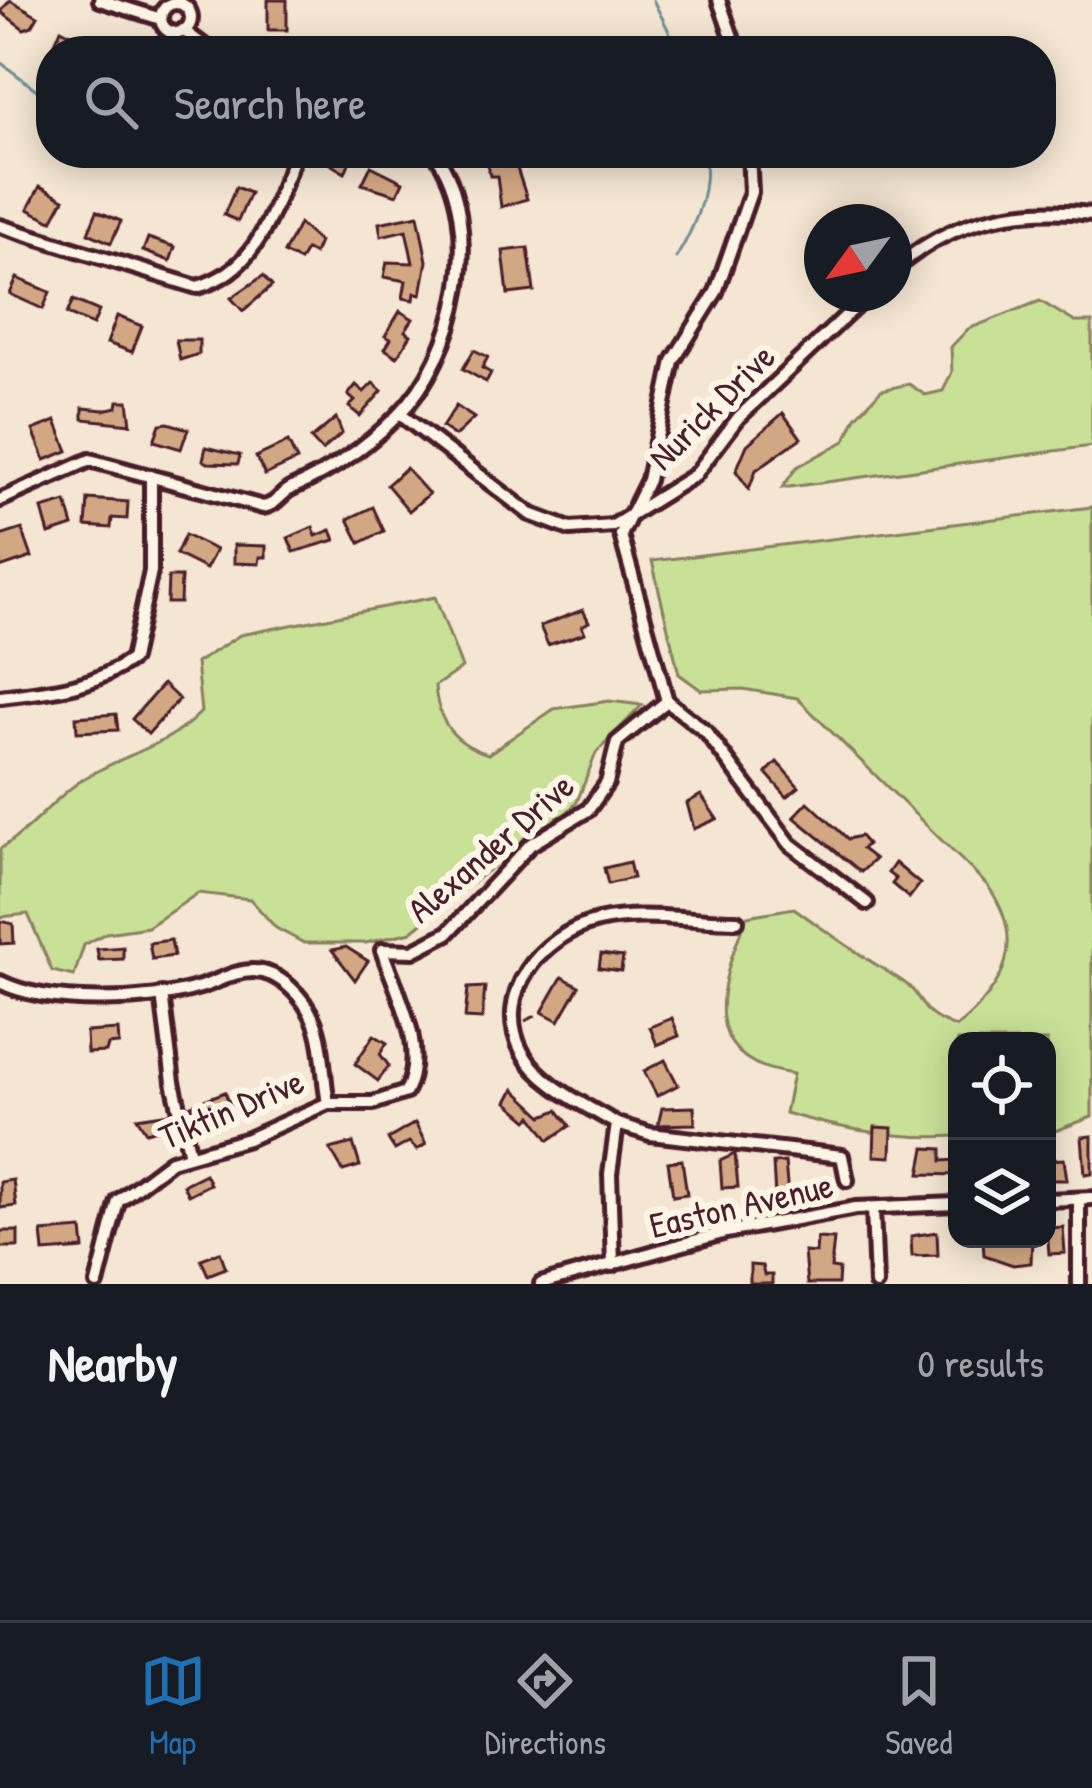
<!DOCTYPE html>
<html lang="en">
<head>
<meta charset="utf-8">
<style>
	body { margin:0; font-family:"Patrick Hand",sans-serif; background:#242831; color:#f1f3f6 }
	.controls { position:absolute; right:36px; bottom:36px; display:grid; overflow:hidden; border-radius:24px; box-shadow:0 6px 30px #0003 }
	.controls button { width:108px; height:108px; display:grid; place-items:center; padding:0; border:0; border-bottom:3px solid #363941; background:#171b24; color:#f1f3f6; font:60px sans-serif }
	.compass { position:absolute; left:804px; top:204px; width:108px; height:108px; border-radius:50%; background:#171b24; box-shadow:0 6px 30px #0003; rotate:237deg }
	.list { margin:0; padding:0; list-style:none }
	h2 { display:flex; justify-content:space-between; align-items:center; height:156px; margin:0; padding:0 48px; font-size:51px }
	h2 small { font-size:39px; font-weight:400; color:#9ea1a6 }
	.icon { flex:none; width:66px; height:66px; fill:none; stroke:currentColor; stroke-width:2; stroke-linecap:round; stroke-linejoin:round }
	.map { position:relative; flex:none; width:1092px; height:1284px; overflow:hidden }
	.search { position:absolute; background:#171b24; box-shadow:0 6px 30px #0003; left:36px; right:36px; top:36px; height:132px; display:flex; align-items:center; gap:30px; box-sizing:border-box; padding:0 42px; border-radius:48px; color:#9ea1a6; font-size:45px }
	.sheet { height:336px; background:#171b24 }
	nav { display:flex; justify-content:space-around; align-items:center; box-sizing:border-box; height:168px; border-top:3px solid #363941; background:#171b24; font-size:33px; color:#9ea1a6 }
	nav a { display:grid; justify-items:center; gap:6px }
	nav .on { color:#1f6fb2 }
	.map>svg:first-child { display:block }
</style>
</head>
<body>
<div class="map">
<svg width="1092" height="1284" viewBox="0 0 1092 1284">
	<rect width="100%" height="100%" fill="#f4e6d2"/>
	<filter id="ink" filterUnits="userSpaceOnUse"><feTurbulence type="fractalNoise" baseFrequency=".00833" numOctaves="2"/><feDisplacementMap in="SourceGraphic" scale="24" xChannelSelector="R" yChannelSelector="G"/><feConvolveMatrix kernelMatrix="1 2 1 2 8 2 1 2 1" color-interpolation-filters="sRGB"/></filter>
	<g filter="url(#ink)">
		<g fill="#c8e197" stroke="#898061" stroke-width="3">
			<polygon points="1040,301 1075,322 1092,322 1092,446 782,488 797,467 845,441 856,417 881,390 909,384 925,395 943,391 952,372 951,347 968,329"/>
			<path d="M1092,507v610l-45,17v-93h-90v95c-58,4 -117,-7 -172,-23l8,-39c-97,-12 -75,-88 -46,-158l47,-8c35,26 69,49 105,71 30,18 12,32 57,48 50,-41 71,-85 32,-141l-191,-188 -54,-9 -42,1 -22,-16 -27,-113z"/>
			<path d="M435,597l27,71 -27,18c3,36 18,57 53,68l66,-45 55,-8 33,4 -46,48 -19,49 -21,22 -33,18 -112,90 -45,11h-62l-28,-15 -26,-29 -52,-6 -50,34 -42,6 -22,12 -10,31 -22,-5 -24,-57 -28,3v-68c32,-20 50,-47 79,-67 40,-28 87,-33 122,-70l-5,-49 44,-28z"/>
		</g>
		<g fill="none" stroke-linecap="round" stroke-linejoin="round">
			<g stroke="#709098" stroke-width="3">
				<polyline points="653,0 679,51"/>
				<polyline points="0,62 51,101"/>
				<path d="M676,258c19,-31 35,-68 28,-105"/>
			</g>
		</g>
		<g fill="#d2a884" stroke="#4a1f2b" stroke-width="3">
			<polygon points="10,0 38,16 32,26 24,29 1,12"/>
			<rect x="268" y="0" width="19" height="30"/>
			<polygon points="61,29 91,44 87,51 53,48"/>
			<polygon points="312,153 353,153 345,173"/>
			<polygon points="513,156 527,199 501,207 497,176 490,176 487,164"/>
			<polygon points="371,166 403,182 397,195 362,184"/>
			<polygon points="40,186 64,199 52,221 28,209"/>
			<polygon points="236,187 250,193 238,221 224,215"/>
			<polygon points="97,211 121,221 111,243 88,233"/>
			<polygon points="418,215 427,261 421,294 415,293 414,300 403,298 406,281 384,277 387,262 413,263 406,230 381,236 379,223"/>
			<polygon points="299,224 319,242 314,254 306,250 300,261 284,253"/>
			<polygon points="148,238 175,247 170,261 143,251"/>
			<polygon points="528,248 534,291 508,294 503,251"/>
			<polygon points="263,276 272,286 243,311 231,298"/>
			<polygon points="17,278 50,292 43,309 10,294"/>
			<polygon points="73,300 99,311 93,325 67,314"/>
			<polygon points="400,311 413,319 405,331 411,335 397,357 385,349 391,339 385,336"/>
			<polygon points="117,316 142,326 132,352 107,343"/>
			<polygon points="176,340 199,340 199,354 180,360"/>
			<polygon points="474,350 488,357 482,368 491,373 486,382 463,369"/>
			<polygon points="373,383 382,391 360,416 349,407 355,401 348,395 356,385 364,392"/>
			<polygon points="118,401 128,401 131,424 83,419 83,408 104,410 117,407"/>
			<polygon points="456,406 474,418 455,436 442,427"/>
			<polygon points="783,413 801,438 756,470 749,489 736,471 747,445"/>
			<polygon points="336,418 342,433 322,451 311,439"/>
			<polygon points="56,421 68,451 45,460 33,430"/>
			<polygon points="168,423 188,429 181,449 154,441 160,424"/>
			<polygon points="288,442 297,460 265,475 256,457"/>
			<polygon points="206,447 240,455 238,464 208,463 203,460"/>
			<polygon points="406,468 429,494 409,511 387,485"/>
			<polygon points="88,499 128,502 127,519 112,518 111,528 86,526"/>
			<polygon points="66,502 73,526 49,534 42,509"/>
			<polygon points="373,507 384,531 360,543 348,519"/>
			<polygon points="313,527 316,536 331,530 335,540 294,552 288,538"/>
			<polygon points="22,529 32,557 0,568 0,536"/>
			<polygon points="185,535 216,550 206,569 176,554"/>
			<polygon points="234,545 266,546 266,557 260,557 259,564 234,563"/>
			<polygon points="168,577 181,577 180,603 167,603"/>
			<polygon points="583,610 589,622 582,626 585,633 548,645 540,626"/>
			<polygon points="163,684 179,699 148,734 132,719"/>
			<polygon points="116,714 118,730 77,732 76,717"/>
			<polygon points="777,762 799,787 787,797 766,773"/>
			<polygon points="701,795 717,819 694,829 687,803"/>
			<polygon points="808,802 848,839 860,836 867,844 862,849 875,859 861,872 794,817"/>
			<polygon points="629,862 633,878 608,884 604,868"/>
			<polygon points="895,863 920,884 909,898 892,884 896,879 888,873"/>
			<polygon points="0,921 13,924 14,943 0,944"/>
			<polygon points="171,940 174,956 152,959 149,943"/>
			<polygon points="123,947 123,959 99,960 97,949"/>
			<polygon points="346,947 368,961 355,980 332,950"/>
			<polygon points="601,954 623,957 621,971 599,968"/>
			<polygon points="562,977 579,986 559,1021 542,1012"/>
			<polygon points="485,987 482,1019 465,1018 468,988"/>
			<polygon points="672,1018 679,1036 657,1045 650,1027"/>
			<polygon points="118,1030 119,1044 108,1045 106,1052 87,1053 86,1032"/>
			<polygon points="374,1035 387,1043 380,1054 389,1066 378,1081 355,1064"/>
			<polygon points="665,1060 678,1085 657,1096 644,1071"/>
			<polygon points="514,1089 543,1116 558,1110 570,1126 549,1140 532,1116 528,1120 507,1102"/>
			<polygon points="225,1092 232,1110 198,1123 191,1105"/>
			<polygon points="694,1107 695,1124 658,1125 662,1108"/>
			<polygon points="170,1113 173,1125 146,1132 137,1118"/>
			<polygon points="415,1123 426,1144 417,1150 409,1142 395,1150 388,1139"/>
			<polygon points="875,1127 892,1128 891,1157 874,1156"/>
			<polygon points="1092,1136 1092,1173 1085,1174 1082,1137"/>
			<polygon points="353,1143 360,1166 343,1171 330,1149"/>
			<polygon points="925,1148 942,1149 942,1161 957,1160 957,1175 920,1174"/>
			<polygon points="735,1154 738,1187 722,1188 720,1161"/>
			<polygon points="1064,1159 1067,1180 1050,1180 1047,1160"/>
			<polygon points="682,1160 687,1194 673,1196 668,1162"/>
			<polygon points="785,1162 788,1195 775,1197 773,1163"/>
			<polygon points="205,1174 210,1184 188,1195 183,1185"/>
			<polygon points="13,1180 16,1206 0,1208 0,1182"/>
			<polygon points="1063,1227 1065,1253 1049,1254 1047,1228"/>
			<polygon points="82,1229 84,1249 44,1252 42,1232"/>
			<rect x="0" y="1231" width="18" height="16"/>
			<polygon points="937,1232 938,1255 912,1256 911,1236"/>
			<polygon points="817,1238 834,1239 831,1268 839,1269 838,1284 807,1284 804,1252 816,1253"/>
			<polygon points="983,1239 1032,1239 1031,1263 1013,1265 984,1255"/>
			<polygon points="220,1252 226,1268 208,1275 201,1259"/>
			<polygon points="750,1265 762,1266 764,1275 772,1275 772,1284 750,1284"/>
		</g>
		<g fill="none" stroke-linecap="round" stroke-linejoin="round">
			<defs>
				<g id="street">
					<polyline points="100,0 161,19"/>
					<polyline points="719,0 737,51"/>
					<circle cx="176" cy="18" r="15"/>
					<polyline points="183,30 211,51"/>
					<path d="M0,226l197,61c63,-17 76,-79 99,-134"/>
					<path d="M894,270c54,-50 125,-65 198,-56"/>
					<polyline points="400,414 530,514 570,529 613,526 695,475 738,418 869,294"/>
					<path d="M0,500l90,-40 173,47c15,-3 17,-13 29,-19 41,-18 72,-39 105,-72 62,-60 89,-191 38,-263"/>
					<path d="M0,697c49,-6 91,-8 132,-38l19,-88v-95"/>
					<polyline points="667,701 621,535 648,480 673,361 716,292 751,192 749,153"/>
					<polyline points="667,701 706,732 790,844 867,903"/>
					<path d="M0,982c47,24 150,21 200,5 18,-5 34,-16 53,-16 27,0 51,26 61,50 10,23 9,57 14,82"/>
					<polyline points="162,994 173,1082 190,1155"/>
					<polyline points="617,1124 650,1134 842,1156 847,1180"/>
					<polyline points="1079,1199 1079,1284"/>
					<polyline points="1047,1200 1092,1198"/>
					<polyline points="873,1208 876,1284"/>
					<path d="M613,1265l-3,-91 7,-50c-31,-19 -76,-38 -95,-72 -30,-57 19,-117 76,-131 41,-10 96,0 139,0"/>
					<path d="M97,1284l21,-83 53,-40 77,-22 80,-36h45l33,-11c22,-45 -9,-98 -24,-142l31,1 35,-18 82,-88 58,-35 19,-27 10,-41 50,-41"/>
					<polyline points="541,1284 726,1232 856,1208 957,1204"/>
				</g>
			</defs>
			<use href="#street" stroke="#4a1f2b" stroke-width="20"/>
			<polyline stroke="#4a1f2b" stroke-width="3" stroke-dasharray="12 9" stroke-linecap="butt" points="525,1021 538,1015"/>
			<use href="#street" stroke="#fcf5e5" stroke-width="10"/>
		</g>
	</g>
	<g text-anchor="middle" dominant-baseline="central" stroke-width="12" stroke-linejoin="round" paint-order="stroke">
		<g font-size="36" fill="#4a1f2b" stroke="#fcf5e5">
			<text transform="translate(711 406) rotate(-45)">Nurick Drive</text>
			<text transform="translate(490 847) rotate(-41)">Alexander Drive</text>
			<text transform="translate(231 1108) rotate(-23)">Tiktin Drive</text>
			<text transform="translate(741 1204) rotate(-13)">Easton Avenue</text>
		</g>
	</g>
</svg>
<div class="controls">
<button><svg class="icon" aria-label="locate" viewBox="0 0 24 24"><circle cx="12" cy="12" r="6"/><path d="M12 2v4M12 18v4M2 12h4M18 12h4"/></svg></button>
<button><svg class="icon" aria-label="layers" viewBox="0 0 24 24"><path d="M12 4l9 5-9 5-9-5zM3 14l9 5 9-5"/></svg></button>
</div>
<svg class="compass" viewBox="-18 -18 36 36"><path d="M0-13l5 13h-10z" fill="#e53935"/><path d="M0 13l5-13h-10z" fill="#9ea1a6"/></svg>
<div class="search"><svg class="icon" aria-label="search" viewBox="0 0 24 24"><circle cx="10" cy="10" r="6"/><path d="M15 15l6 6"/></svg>Search here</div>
</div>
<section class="sheet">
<h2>Nearby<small>0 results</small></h2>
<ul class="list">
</ul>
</section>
<nav>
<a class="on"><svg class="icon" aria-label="map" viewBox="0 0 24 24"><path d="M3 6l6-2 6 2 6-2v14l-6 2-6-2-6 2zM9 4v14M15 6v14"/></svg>Map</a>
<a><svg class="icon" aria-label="directions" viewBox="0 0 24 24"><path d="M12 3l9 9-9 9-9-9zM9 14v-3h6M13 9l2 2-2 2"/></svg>Directions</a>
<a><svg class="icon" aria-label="saved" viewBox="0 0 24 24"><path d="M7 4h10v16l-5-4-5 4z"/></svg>Saved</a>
</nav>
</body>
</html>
